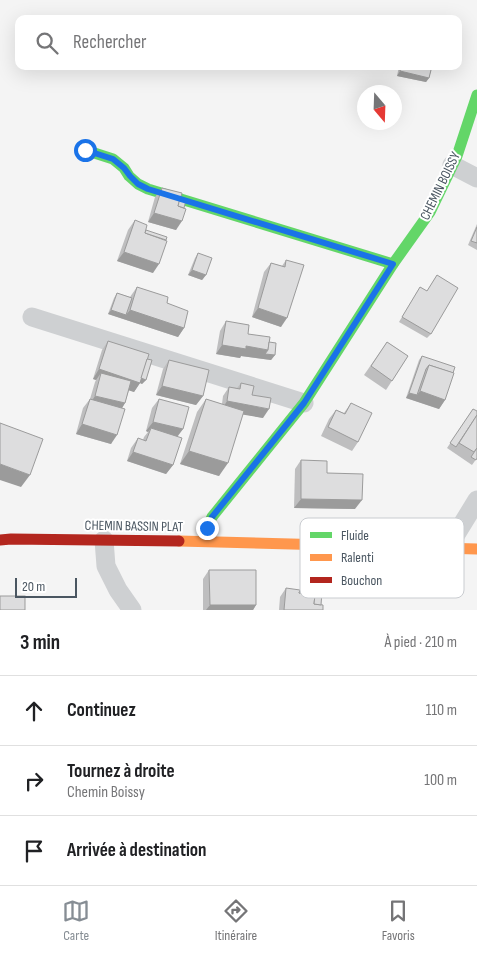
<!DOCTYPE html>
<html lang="fr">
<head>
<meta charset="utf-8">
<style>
	body { margin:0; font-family:"Sofia Sans Condensed",sans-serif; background:#f6f6f6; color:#202124 }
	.compass { position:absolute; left:357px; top:85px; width:45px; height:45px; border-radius:50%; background:#fff; box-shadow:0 5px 20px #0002; rotate:161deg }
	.scale { position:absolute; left:15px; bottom:12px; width:62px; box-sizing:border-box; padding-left:5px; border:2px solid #4a5661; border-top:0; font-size:14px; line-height:18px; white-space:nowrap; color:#4a5661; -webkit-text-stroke:4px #fff; paint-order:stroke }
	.stop { position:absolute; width:15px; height:15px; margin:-11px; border:4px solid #1a73e8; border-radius:50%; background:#fff }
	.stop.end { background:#1a73e8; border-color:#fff; box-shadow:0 1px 5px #0008 }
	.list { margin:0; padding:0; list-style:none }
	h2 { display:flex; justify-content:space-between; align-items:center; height:65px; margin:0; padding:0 20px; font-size:21px }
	h2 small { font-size:16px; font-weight:400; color:#757577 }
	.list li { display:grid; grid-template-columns:32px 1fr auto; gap:15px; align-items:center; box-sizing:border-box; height:70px; padding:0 20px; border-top:1px solid #e0e0e0 }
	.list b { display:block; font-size:19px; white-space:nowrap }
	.list p { margin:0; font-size:16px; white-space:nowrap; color:#757577 }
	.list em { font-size:16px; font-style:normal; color:#757577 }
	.icon { flex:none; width:28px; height:28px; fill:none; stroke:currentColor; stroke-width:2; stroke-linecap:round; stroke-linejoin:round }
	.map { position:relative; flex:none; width:477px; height:610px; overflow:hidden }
	.search { position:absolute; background:#fff; box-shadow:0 5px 20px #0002; left:15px; right:15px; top:15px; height:55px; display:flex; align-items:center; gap:12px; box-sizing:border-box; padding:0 18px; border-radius:10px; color:#757577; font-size:19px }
	.sheet { height:275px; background:#fff }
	nav { display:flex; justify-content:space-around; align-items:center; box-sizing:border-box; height:70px; border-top:1px solid #e0e0e0; background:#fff; font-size:14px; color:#757577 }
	nav a { display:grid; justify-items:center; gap:2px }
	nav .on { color:#868d94 }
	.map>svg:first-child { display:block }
</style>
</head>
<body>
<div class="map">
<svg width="477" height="610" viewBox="0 0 477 610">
	<rect width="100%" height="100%" fill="#f4f4f4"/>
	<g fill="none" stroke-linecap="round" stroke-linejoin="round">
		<g stroke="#ced0d2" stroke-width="19">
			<polyline points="452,165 477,178"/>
			<polyline points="32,317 304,403"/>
			<polyline points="104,540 106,566 118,590 132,610"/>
			<polyline points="447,549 477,500"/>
		</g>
		<g stroke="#63d668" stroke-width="11">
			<polyline points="85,150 113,159 124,168 129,176 138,184 148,189 393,264"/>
			<polyline points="205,541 207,528 212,517 304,403 393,264 430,212 457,156 477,95"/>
		</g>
		<polyline stroke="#ff974d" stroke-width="11" points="179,541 477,549"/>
		<polyline stroke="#b3261e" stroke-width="11" points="0,540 11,539 179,541"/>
	</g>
	<g fill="#bebebf">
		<polygon points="399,66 432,66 429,78 426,82 397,76"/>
		<polygon points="162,188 180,198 184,208 176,230 148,222 155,197"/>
		<polygon points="135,220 146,230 153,273 117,261 128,230"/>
		<polygon points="477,224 477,250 468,245"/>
		<polygon points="198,253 206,275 202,280 188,275 195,258"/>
		<polygon points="286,260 281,327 252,317 264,272 271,263 282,266"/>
		<polygon points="437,275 431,334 427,338 399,322 420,287 427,291"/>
		<polygon points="137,287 167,303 184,328 178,337 108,314 114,298 117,293 130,297"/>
		<polygon points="226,321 248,334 269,342 275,355 271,360 241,356 240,358 216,354 220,331"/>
		<polygon points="108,341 147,359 146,380 142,384 140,383 134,392 129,390 125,403 122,408 111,444 76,434 83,408 90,399 95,382 96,380 93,379 102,350"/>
		<polygon points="387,342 408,356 386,390 364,375"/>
		<polygon points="422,356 445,400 439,409 406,398 419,360"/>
		<polygon points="169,360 203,396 196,405 156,395 163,369"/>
		<polygon points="241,383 252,395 263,418 243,414 219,476 180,464 197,412 206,399 222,404 223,396 229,387 237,388"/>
		<polygon points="159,399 183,429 178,436 173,465 166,474 127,461 131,448 138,438 143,440 144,437 148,432 146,431 152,408"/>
		<polygon points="351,403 358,442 352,451 321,436 329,419 336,410 344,413"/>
		<polygon points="473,409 477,458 472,465 447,448"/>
		<polygon points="301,460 327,473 355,509 294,508 295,469"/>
		<polygon points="209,570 256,605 253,610 203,610 203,579"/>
		<polygon points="286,588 321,605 323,610 326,610 279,610 280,597"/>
	</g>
	<g fill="#9b9b9b">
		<polygon points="400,71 429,78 426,82 397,76"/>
		<polygon points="154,213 182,221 176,230 148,222"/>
		<polygon points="124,252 159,264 153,273 117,261"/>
		<polygon points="192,270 206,275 202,280 188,275"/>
		<polygon points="258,308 287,318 281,327 252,317"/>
		<polygon points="111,310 126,315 130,310 184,328 178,337 108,314"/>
		<polygon points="222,345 246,346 268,350 275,355 271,360 241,356 240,358 216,354"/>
		<polygon points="99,369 140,378 146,380 142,384 140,383 134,392 99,381 101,373 96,380 93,379"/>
		<polygon points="162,386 203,396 196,405 156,395"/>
		<polygon points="420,391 445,400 439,409 406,398 409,393 417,395"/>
		<polygon points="95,396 125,403 119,413 89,405"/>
		<polygon points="227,401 269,409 263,418 221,411"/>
		<polygon points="153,422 183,429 176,438 151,428 148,432 146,431"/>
		<polygon points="82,424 117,435 111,444 76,434"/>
		<polygon points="189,451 228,463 219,476 180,464"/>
		<polygon points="133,452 173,465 166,474 127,461"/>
		<polygon points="0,464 30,475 21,487 0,480"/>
		<polygon points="301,499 362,500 355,509 294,508"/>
		<polygon points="210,605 256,605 253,610 206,610"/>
	</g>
	<g fill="#ddddde" stroke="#9b9b9b">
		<polygon points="401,66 432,66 429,78 400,71"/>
		<polygon points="162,188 182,193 178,206 186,209 182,221 154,213"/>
		<polygon points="180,198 186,200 184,208 178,206"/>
		<polygon points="135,220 147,225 145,233 167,241 159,264 124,252"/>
		<polygon points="477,227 477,243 471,241"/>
		<polygon points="146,230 167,237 166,240 145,233"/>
		<polygon points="198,253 212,258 206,275 192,270"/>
		<polygon points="286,260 304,265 287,318 258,308 271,263 285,267"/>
		<polygon points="437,275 458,288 431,334 402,317 420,287 427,291"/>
		<polygon points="137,287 168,297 167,303 188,311 184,328 130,310"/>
		<polygon points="117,293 132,298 126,315 111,310"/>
		<polygon points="226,321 249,325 248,334 270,337 268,350 246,346 246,349 222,345"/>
		<polygon points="108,341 149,354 140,383 99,369"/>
		<polygon points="269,342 276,343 275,355 265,354 268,350"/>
		<polygon points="387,342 408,356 392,381 371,366"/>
		<polygon points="422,356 455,367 453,373 429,365 426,369 417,395 409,393"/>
		<polygon points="147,359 152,360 146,380 141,378"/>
		<polygon points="169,360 209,370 203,396 162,386"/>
		<polygon points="429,365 454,373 445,400 420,391"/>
		<polygon points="101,373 131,381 125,403 95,396"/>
		<polygon points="241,383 254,386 252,395 271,398 269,409 227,401 229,387 240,389"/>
		<polygon points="90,399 125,409 117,435 82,424"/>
		<polygon points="159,399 189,407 183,429 153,422"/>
		<polygon points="206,399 244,411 228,463 189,451"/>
		<polygon points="351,403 372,413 358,442 328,427 336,410 345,414"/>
		<polygon points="473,409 477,411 477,415 456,447 450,443"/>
		<polygon points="477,415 477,448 474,452 459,443"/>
		<polygon points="0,423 43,439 30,475 0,464"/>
		<polygon points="151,428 182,438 173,465 133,452 138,438 146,441"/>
		<polygon points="477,448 477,458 476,460 471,457"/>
		<polygon points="301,460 327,461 327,473 363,474 362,500 301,499"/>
		<polygon points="209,570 256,570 256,605 210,605"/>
		<polygon points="286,588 300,590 299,593 315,595 314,604 323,605 323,610 284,610"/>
		<polygon points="300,590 322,592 321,605 314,604 315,595 299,593"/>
		<rect x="0" y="596" width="25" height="14"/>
	</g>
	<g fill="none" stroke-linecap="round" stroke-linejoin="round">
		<polyline stroke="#1a73e8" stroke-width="6" points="85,150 113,159 124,168 130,176 138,184 148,189 393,264 304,403 212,517 207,528"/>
	</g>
	<g text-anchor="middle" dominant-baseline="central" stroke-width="4" stroke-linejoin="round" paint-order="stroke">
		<g font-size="14" fill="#4a5661" stroke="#fff">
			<text transform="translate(440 186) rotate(-64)">CHEMIN BOISSY</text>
			<text transform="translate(134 526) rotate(1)">CHEMIN BASSIN PLAT</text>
		</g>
	</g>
	<rect x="300" y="518" width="164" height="80" rx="8" fill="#fff" stroke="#c9ccd0" stroke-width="1"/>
	<rect x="310" y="532" width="22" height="6" fill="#63d668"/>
	<rect x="310" y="554" width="22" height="7" fill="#ff974d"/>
	<rect x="310" y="577" width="22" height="6" fill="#b3261e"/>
	<g font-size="14" fill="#4a5661">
		<text x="341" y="540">Fluide</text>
		<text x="341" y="562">Ralenti</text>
		<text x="341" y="585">Bouchon</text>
	</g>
</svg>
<svg class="compass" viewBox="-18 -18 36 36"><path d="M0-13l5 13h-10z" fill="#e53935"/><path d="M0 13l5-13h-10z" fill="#757577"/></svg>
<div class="scale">20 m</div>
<div class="stop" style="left:85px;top:150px"></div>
<div class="stop end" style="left:207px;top:528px"></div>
<div class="search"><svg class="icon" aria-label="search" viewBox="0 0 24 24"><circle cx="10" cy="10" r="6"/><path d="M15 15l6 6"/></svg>Rechercher</div>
</div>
<section class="sheet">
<h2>3 min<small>À pied · 210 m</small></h2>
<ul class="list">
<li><svg class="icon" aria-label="ahead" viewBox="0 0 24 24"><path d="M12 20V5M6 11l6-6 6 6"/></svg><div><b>Continuez</b></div><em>110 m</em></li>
<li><svg class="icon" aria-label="right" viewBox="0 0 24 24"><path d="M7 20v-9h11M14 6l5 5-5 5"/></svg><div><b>Tournez à droite</b><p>Chemin Boissy</p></div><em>100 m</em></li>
<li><svg class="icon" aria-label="arrive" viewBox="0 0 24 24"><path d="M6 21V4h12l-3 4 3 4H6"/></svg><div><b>Arrivée à destination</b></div></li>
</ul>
</section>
<nav>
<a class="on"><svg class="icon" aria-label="map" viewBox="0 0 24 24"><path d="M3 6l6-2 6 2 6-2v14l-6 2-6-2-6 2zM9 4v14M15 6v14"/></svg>Carte</a>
<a><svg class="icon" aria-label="directions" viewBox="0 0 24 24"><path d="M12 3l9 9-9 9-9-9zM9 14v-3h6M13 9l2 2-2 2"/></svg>Itinéraire</a>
<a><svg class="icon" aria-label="saved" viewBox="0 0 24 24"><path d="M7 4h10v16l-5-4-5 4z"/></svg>Favoris</a>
</nav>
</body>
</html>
